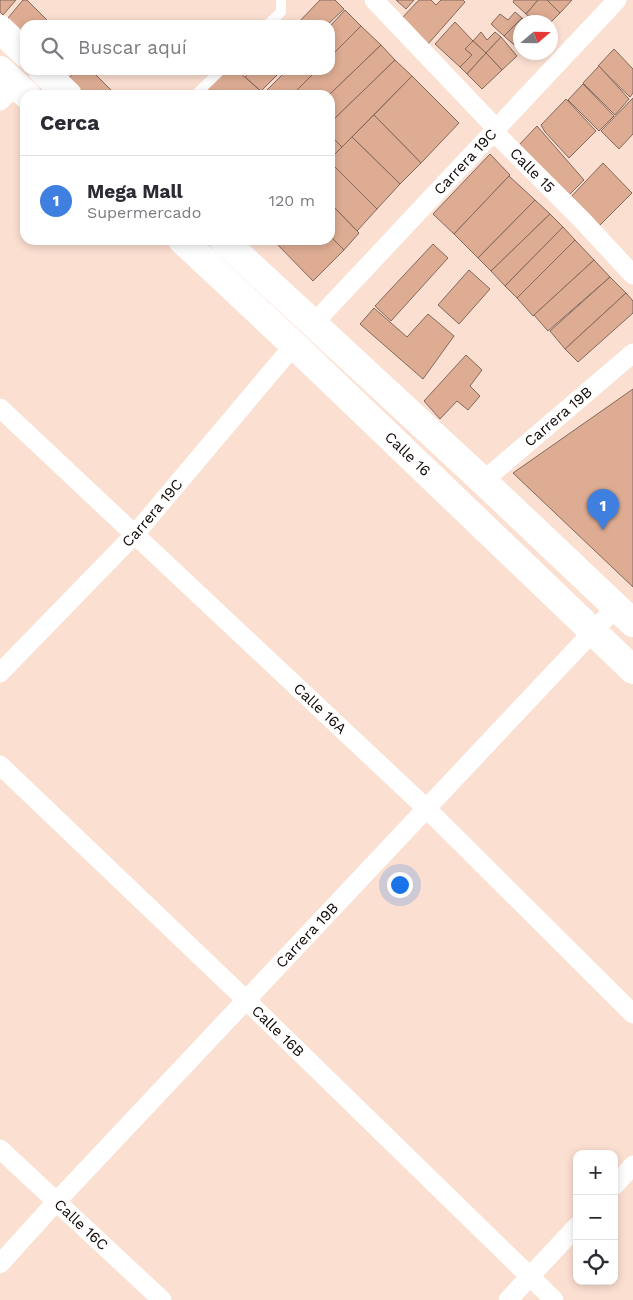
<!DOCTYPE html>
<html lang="es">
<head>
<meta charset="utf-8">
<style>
	body { margin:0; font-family:"Work Sans",sans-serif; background:#f2f2f3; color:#2b2b33 }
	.controls { position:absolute; right:15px; bottom:15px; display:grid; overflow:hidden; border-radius:10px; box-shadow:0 2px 8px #0003 }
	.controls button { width:45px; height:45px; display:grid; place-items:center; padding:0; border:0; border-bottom:1px solid #e1e1e2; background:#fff; color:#2b2b33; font:25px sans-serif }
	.compass { position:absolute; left:513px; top:15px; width:45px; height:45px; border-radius:50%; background:#fff; box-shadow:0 2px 8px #0003; rotate:70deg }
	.you { position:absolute; left:399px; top:884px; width:18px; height:18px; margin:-12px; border:4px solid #fff; border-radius:50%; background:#1a73e8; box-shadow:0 0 0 8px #1a73e833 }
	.badge { display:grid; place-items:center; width:32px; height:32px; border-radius:50%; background:#2563eb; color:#fff; font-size:16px; font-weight:700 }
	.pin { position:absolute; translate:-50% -41px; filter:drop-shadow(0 1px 2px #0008) }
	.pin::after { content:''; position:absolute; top:26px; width:18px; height:15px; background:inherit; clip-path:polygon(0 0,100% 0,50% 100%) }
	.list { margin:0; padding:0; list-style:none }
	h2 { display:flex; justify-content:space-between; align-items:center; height:65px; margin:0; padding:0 20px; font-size:21px }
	h2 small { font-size:16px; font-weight:400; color:#7c7c81 }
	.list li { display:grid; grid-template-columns:32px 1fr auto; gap:15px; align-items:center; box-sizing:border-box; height:90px; padding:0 20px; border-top:1px solid #e1e1e2 }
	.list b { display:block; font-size:19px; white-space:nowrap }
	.list p { margin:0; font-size:16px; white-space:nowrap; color:#7c7c81 }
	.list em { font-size:16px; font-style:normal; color:#7c7c81 }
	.icon { flex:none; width:28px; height:28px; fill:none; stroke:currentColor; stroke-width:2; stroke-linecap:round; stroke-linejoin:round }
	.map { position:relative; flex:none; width:633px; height:1300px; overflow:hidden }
	.search { position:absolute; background:#fff; box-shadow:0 2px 8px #0003; left:20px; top:20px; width:315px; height:55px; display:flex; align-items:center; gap:12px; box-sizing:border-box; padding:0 18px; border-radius:15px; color:#7c7c81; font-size:19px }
	.panel { position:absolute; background:#fff; box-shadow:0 2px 8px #0003; left:20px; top:90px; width:315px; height:155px; border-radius:15px }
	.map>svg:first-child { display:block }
</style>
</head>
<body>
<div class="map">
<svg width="633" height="1300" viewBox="0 0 633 1300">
	<rect width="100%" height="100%" fill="#fbdfd1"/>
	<g fill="#deac93" stroke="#82695d">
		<polygon points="0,0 16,0 3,15 0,12"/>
		<polygon points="23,0 27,0 52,25 25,25 25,35 8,18"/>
		<polygon points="320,0 335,0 344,9 327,25 296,25"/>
		<polygon points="396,0 414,0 406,9"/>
		<polygon points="419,0 431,0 436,5 441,0 463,0 465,2 428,44 401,19"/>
		<polygon points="514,0 538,0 526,14 513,2"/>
		<polygon points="538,0 547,0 560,13 550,23 535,22 526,14"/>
		<polygon points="547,0 572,0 560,13"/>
		<polygon points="345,10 361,26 330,57 330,26"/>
		<polygon points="515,12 522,18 504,36 491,24 500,14 508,20"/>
		<polygon points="522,18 526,22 520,22 520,47 519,49 504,36"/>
		<polygon points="455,22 473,41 465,49 472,55 460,67 435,44"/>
		<polygon points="361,26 381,45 329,95 292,95 317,70 330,70 330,57"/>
		<polygon points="481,32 487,40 495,32 501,37 486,53 473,41"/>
		<polygon points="501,37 517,56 502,70 486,53"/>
		<polygon points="473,41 486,53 467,74 460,67 472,55 465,49"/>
		<polygon points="381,45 395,60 330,123 329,95"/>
		<polygon points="614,49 633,69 633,93 630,97 598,66"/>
		<polygon points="486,53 502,70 482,89 467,74"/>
		<polygon points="395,60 412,76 342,147 330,135 330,123"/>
		<polygon points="599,66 629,99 615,115 583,83"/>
		<polygon points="76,70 91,70 116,95 85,95 69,78"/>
		<polygon points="222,70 237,70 265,95 199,95"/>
		<polygon points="251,70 282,70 261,91 245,77"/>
		<polygon points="287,70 317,70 292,95 265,95 263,94"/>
		<polygon points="412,76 459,123 421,163 374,115"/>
		<polygon points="583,84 614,116 599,131 568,100"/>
		<polygon points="633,98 633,134 619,149 601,131"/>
		<polygon points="566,99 596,131 569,158 545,132 541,125"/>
		<polygon points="374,115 421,163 400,184 352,137"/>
		<polygon points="537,126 584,180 567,197 517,147"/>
		<polygon points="330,135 342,147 330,159"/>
		<polygon points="352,137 400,184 377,209 330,162 330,159"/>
		<polygon points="490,154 510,175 454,234 433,214"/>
		<polygon points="330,162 377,209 357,231 330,203"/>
		<polygon points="603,163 632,193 595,230 567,201"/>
		<polygon points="509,176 535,200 478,258 454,234"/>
		<polygon points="535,200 550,214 491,271 478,258"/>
		<polygon points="330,203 359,233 344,250 330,236"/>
		<polygon points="550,214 563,227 505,286 491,271"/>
		<polygon points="563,227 575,240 517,298 505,286"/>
		<polygon points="330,236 344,250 313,281 273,240 330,240"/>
		<polygon points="575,240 594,260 533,316 517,298"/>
		<polygon points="433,244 448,258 391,321 375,306"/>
		<polygon points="594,260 610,277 548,331 534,315"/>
		<polygon points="469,270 490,289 459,324 438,305"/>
		<polygon points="610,277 626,293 565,349 550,331"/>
		<polygon points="626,293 633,301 633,313 578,362 565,349"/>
		<polygon points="374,308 407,337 428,314 454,336 423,379 360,324"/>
		<polygon points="466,355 482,370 470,386 480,396 468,410 457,401 440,419 424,401"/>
		<polygon points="633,389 633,587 513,473"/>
	</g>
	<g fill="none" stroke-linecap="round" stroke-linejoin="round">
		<g stroke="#fff" stroke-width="10">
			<polyline points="267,25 281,12 281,0"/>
			<polyline points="195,95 221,70"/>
		</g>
		<g stroke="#fff" stroke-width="19">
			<path id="s1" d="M374,0l119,125 1,7 89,89 50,54"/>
			<polyline points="0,101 16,85"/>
			<path id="s2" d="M314,323l303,-323"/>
			<path id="s3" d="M0,408l427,401 206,205"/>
			<path id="s4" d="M483,481l150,-128"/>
			<path id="s5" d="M0,673l135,-139 159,-189"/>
			<path id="s6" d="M0,765l246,235 308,300"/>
			<path id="s7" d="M0,1149l162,151"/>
			<polyline points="614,1186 633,1165"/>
			<path id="s8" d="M0,1264l56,-62 560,-595"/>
			<polyline points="508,1300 577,1226"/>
		</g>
		<g stroke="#fff" stroke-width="28">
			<polyline points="0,29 25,53"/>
			<polyline points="0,70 27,95"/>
			<polyline points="42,70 68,95"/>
			<path id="s9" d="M182,240l112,105 339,325"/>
			<polyline points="223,240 483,481 633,623"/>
		</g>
	</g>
	<g text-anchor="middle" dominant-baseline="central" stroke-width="4.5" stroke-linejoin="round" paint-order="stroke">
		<g font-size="15" fill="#120906" stroke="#fff">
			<text stroke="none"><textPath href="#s2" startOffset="221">Carrera 19C</textPath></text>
			<text stroke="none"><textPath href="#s1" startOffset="234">Calle 15</textPath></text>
			<text stroke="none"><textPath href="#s4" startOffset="99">Carrera 19B</textPath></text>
			<text stroke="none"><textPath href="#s9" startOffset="311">Calle 16</textPath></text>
			<text stroke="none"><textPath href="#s5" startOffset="221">Carrera 19C</textPath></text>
			<text stroke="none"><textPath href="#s3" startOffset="439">Calle 16A</textPath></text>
			<text stroke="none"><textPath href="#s8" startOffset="450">Carrera 19B</textPath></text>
			<text stroke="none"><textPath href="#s6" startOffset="385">Calle 16B</textPath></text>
			<text stroke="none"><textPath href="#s7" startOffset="111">Calle 16C</textPath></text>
		</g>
	</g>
</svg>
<div class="controls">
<button>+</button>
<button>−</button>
<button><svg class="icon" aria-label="locate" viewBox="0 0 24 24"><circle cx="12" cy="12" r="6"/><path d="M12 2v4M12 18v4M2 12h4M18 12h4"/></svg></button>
</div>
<svg class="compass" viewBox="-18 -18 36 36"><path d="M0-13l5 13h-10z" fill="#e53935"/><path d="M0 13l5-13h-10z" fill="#7c7c81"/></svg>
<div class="you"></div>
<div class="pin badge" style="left:603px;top:530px;background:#3f7fe0">1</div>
<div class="search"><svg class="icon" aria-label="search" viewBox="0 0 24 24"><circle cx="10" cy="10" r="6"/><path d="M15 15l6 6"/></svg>Buscar aquí</div>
<section class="panel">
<h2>Cerca<small></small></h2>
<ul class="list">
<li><span class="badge" style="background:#3f7fe0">1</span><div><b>Mega Mall</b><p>Supermercado</p></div><em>120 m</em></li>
</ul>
</section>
</div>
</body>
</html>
